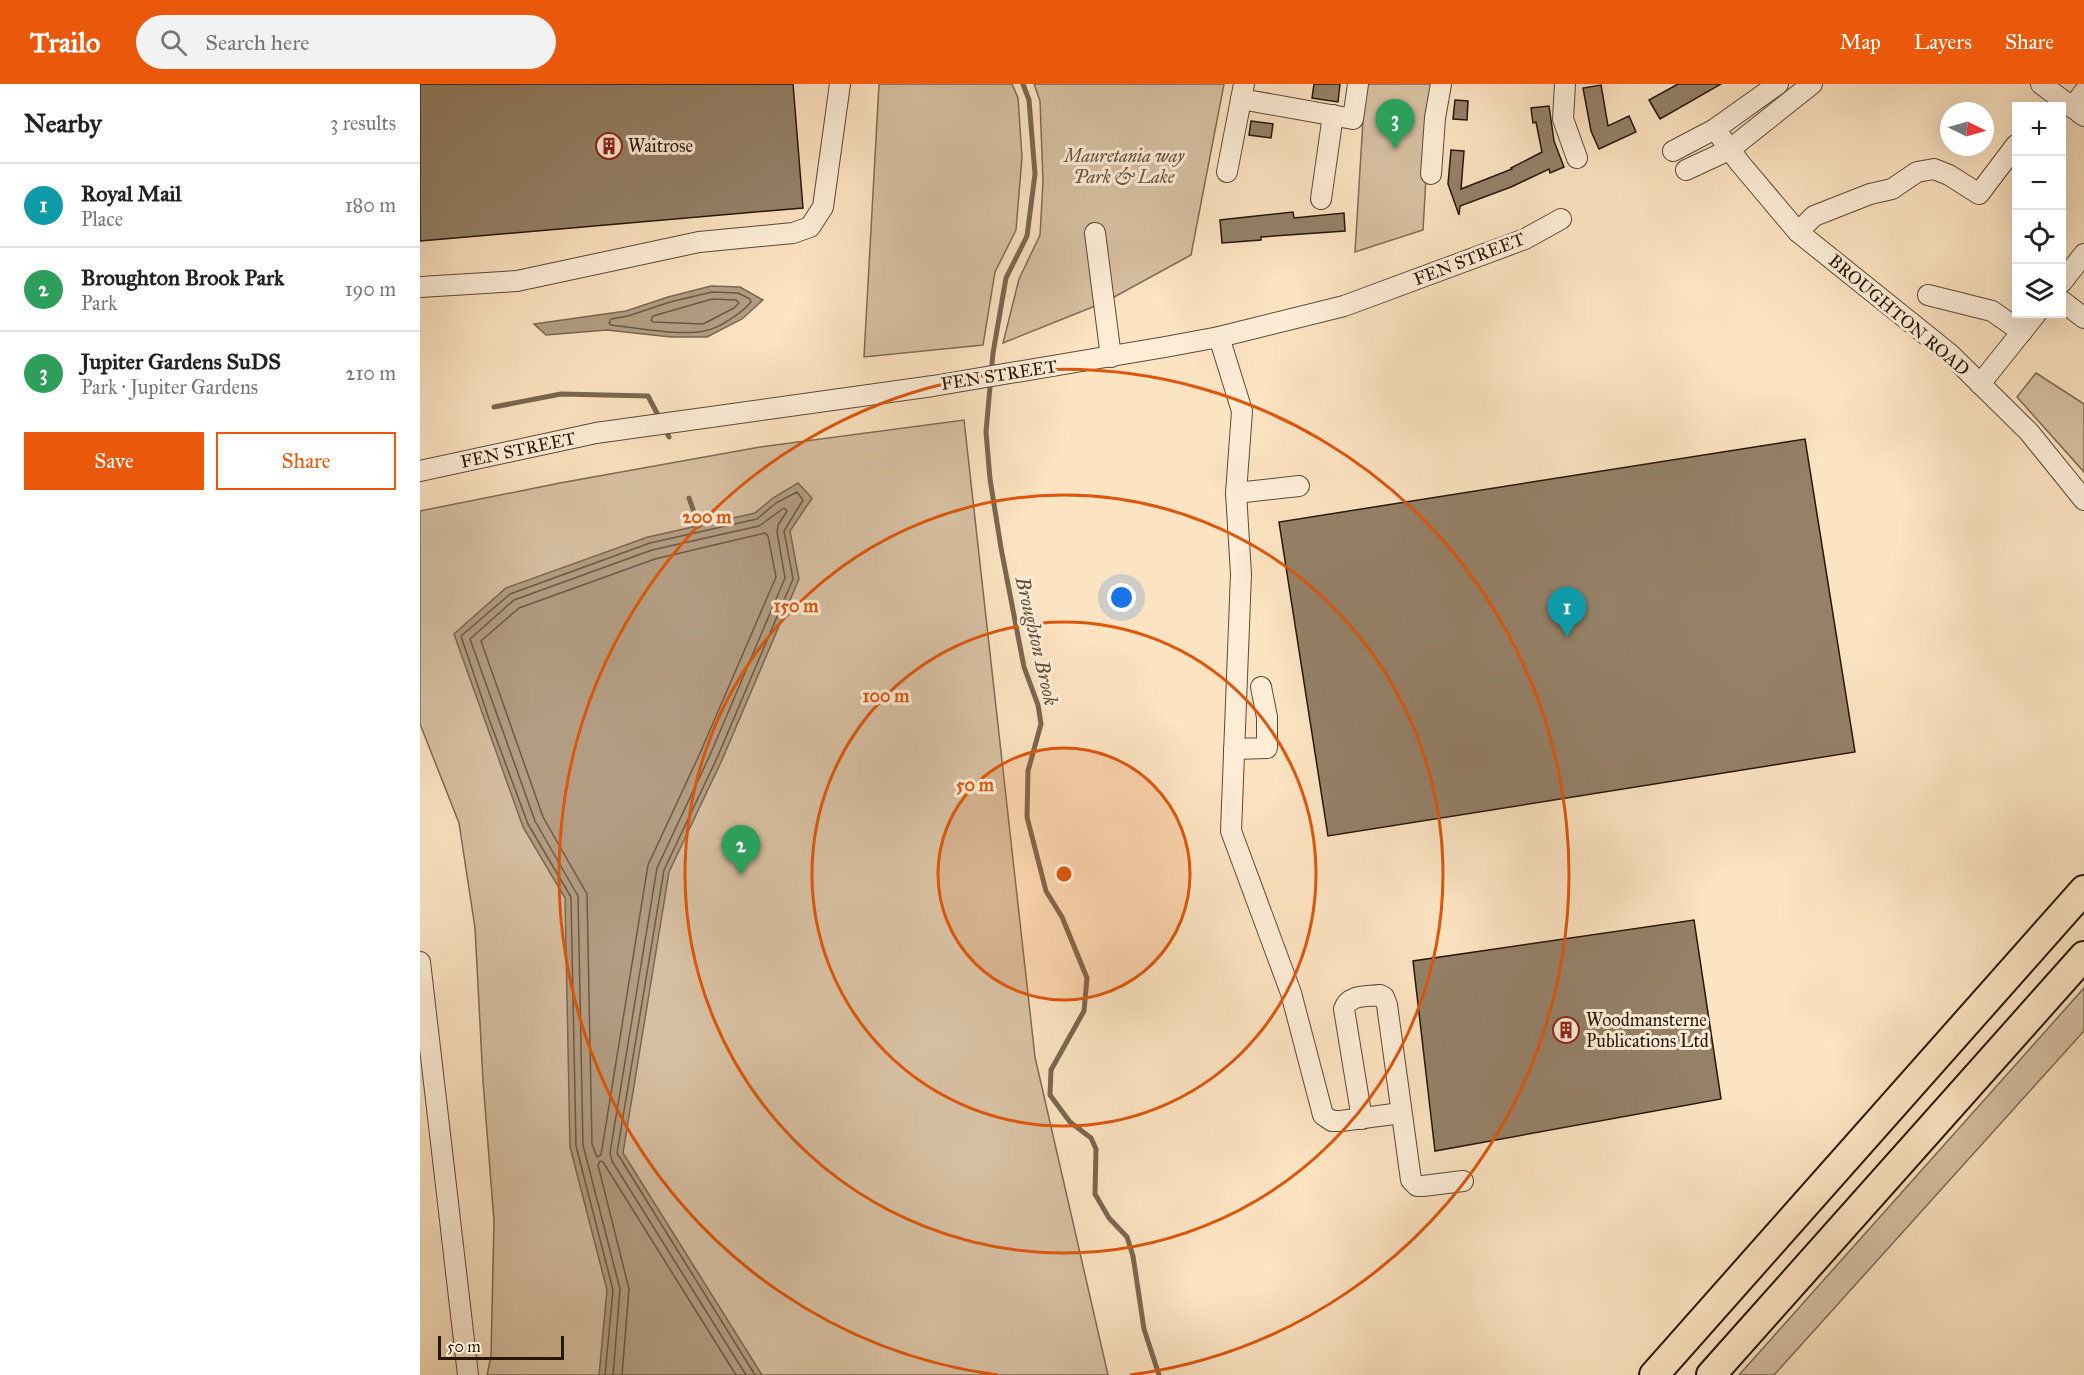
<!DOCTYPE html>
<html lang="en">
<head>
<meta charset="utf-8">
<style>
	body { margin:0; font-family:"IM FELL Great Primer",serif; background:#f2f2f2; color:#222 }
	.controls { position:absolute; right:18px; top:18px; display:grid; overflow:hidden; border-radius:0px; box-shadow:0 6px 24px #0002 }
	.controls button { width:54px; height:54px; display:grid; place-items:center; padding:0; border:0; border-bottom:2px solid #e0e0e0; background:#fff; color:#222; font:30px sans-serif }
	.compass { position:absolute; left:1520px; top:18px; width:54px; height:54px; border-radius:50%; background:#fff; box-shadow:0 6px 24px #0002; rotate:95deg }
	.scale { position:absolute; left:18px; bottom:15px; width:126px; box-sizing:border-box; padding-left:6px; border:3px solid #251608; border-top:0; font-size:16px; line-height:21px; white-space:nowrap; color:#251608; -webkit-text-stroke:4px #fdedd7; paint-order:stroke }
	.you { position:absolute; left:702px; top:514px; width:21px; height:21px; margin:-15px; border:4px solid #fff; border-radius:50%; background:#1a73e8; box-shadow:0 0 0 9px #1a73e833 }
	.badge { display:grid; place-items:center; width:39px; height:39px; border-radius:50%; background:#ea580c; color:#fff; font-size:20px; font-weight:700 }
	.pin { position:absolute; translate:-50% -50px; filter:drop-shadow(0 2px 3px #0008) }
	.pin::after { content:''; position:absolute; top:32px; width:21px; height:18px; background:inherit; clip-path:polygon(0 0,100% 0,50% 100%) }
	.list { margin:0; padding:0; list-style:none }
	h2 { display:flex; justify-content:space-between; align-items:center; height:78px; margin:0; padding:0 24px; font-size:26px }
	h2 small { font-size:20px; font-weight:400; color:#767676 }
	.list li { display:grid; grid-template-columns:39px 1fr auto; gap:18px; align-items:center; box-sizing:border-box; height:84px; padding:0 24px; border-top:2px solid #e0e0e0 }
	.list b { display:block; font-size:22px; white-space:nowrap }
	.list p { margin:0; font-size:20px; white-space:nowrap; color:#767676 }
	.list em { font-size:20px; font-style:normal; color:#767676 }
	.actions { display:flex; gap:12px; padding:18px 24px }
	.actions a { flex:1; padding:14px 0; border:2px solid #ea580c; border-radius:0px; text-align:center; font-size:21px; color:#ea580c }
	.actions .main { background:#ea580c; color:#fff }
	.icon { flex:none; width:33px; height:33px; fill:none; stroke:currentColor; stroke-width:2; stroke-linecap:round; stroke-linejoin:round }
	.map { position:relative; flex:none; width:1664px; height:1291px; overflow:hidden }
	header { display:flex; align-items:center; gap:36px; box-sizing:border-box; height:84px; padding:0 30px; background:#ea580c; color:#fff }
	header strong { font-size:28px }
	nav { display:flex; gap:33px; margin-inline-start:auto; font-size:21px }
	.search { width:420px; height:54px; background:#f2f2f2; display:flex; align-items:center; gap:15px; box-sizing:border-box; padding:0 21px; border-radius:33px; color:#767676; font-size:22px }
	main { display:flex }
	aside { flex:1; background:#fff }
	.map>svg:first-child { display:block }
</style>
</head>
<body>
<header>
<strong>Trailo</strong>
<div class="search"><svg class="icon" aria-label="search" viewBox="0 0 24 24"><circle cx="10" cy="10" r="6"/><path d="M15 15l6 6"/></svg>Search here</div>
<nav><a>Map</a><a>Layers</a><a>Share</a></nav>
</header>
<main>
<aside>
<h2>Nearby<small>3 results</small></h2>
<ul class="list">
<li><span class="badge" style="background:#0f9aa8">1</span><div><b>Royal Mail</b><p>Place</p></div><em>180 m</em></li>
<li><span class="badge" style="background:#2e9e5b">2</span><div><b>Broughton Brook Park</b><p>Park</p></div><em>190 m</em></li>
<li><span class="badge" style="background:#2e9e5b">3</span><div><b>Jupiter Gardens SuDS</b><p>Park · Jupiter Gardens</p></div><em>210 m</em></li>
</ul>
<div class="actions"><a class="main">Save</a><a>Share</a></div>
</aside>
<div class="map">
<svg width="1664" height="1291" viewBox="0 0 1664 1291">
	<rect width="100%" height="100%" fill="#fce3c1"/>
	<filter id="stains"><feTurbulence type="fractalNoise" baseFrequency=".00333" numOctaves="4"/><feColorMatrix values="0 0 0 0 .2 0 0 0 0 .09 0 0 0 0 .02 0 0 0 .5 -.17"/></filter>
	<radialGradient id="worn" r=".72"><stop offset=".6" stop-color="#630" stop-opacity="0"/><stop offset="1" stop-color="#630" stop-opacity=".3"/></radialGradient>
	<g fill="#d7c0a2" stroke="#7e6b55" stroke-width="1.5">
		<polygon points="459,0 592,0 598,14 602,73 596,146 575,188 563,261 444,273"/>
		<polygon points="614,0 804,0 771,171 685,218 583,259 599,195 620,151 623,98 620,17"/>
		<polygon points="943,0 1016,0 1006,94 1003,146 935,168 943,36 938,33"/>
		<polygon points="1616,289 1664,320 1664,388 1597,313"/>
		<polygon points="544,336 615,973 688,1291 67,1291 71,1272 74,1137 63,997 55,844 39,739 0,640 0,427 140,399 340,363"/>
		<polygon points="1664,904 1664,947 1354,1291 1319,1291"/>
	</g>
	<g fill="#b39d82" stroke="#7a6751" stroke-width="1.5">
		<polygon points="291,202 320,203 343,216 322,235 287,253 251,253 187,246 126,251 114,240 206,227 248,213"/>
		<polygon points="378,399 392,414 370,447 379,495 302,676 249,788 203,1069 342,1291 179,1291 187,1206 150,1063 145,814 103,743 34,550 86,504 228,453 335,429 353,414"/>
	</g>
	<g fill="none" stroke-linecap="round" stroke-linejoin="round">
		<g stroke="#6c5a45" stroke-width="1.5">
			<path d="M292,208l26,1 12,6 1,3c-9,11 -33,27 -47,29 -24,5 -67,-3 -93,-6l-2,-2 2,-4 17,-3 42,-14z"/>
			<polygon points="292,215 316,216 319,219 314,224 283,240 233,238 231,236 233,232"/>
			<polygon points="345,449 348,452 356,493 281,667 228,781 181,1071 177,1073 172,1060 167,810 123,733 61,557 99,524 235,475"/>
			<polyline points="185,1291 193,1206 156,1062 151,813 108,740 69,635 41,552 90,510 230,459 337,435 356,419 377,408 383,416 364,447 373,495 297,674 244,786 197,1069 335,1291"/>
			<polyline points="193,1291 200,1205 163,1061 158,812 115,737 50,555 94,516 232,466 339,442 364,424 367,427 358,441 357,448 365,494 290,671 237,784 190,1069 192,1077 326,1291"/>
			<polyline points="202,1291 209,1205 178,1081 180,1077 183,1078 316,1291"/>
		</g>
		<g stroke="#7a6751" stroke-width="5">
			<polyline points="603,0 609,16 615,90 607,152 586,194 573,269 566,348 570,395 581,464 604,583 618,621 621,640 608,687 607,733 626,807 642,833 667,894 664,927 631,986 630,1011 650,1038 671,1054 676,1065 675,1110 689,1134 707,1153 713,1172 724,1245 739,1291"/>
			<polyline points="74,323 141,310 228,312 240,335"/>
			<polyline points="244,343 249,353"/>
			<polyline points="269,414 279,442"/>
		</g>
	</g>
	<g fill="#958168" stroke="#251608" stroke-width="1.5">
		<polygon points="0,0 373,0 383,124 0,157"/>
		<polygon points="894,0 920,0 918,18 892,14"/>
		<polygon points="1258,0 1301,0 1240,35 1229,16"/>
		<polygon points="1181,1 1188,42 1209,32 1216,48 1179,65 1171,47 1163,4"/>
		<polygon points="1035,16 1048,17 1047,36 1033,35"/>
		<polygon points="1129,22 1134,57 1144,83 1130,89 1129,85 1091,103 1040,122 1039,131 1028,100 1031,66 1044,67 1041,105 1092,85 1091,84 1122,68 1116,38 1113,39 1111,24"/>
		<polygon points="831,37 853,40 851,54 829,51"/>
		<polygon points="873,128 874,134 924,129 925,147 841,153 841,156 802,159 800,136"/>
		<polygon points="1385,355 1435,668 908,752 859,438"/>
		<polygon points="1274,836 1301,1015 1015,1067 993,877"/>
	</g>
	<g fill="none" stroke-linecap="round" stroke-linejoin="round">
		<defs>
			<g id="minor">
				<polyline points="1145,0 1143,35 1157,74"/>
				<polyline points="1621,0 1664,32"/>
				<polyline points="821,15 933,35 938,0"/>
				<polyline points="1653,23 1664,8"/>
				<polyline points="1295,45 1319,78 1378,148 1530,270 1609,348 1664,416"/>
				<polyline points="1253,67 1295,45 1358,0"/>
				<polyline points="1266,86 1309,66 1392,0"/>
				<polyline points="807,88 824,0"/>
				<polyline points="1011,90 1015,34 1021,0"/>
				<polyline points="901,115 913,31"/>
				<polyline points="1378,148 1394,132 1450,110 1472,105 1497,88 1514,85 1529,91 1559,110 1596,61"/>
				<polyline points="675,149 691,273"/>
				<polyline points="1642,198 1664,170"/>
				<polyline points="0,203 97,197 279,158 373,149 390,143 403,123 420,0"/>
				<polyline points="1508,211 1572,227 1602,248"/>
				<polyline points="1642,217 1664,234"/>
				<polyline points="799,253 822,327 816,409 821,490 811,747 871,909 903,1031 912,1037 921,1037 981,1029"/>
				<polyline points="1560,300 1616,230"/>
				<polyline points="0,387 176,349 513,302 745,263 799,253 924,222 1105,155 1141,135"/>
				<polyline points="816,409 879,402"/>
				<polyline points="814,665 847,664 847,633 841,603"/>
				<polyline points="0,878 48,1291"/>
				<path d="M942,1035l-18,-110c5,-15 22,-12 36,-14l4,2 3,8 24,175 6,6h6l40,-5"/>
			</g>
			<g id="highway">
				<polyline points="1234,1291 1664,806"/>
				<polyline points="1291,1291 1664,872"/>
			</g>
		</defs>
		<use href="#minor" stroke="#5b4936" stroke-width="22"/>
		<use href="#highway" stroke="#251608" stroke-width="32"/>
		<use href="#minor" stroke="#fdedd7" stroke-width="20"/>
		<use href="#highway" stroke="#fce3c1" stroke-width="28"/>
	</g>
	<circle cx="644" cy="790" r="126" fill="#de560c" fill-opacity=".12"/>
	<g fill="none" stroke="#de560c" stroke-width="3">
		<circle cx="644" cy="790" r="126"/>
		<circle cx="644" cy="790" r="252"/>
		<circle cx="644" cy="790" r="379"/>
		<path d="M578 1291A505 505 0 1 1 710 1291"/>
	</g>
	<defs>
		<symbol id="building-ring" viewBox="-11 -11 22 22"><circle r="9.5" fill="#fdedd7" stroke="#8f2418" stroke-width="1.5"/><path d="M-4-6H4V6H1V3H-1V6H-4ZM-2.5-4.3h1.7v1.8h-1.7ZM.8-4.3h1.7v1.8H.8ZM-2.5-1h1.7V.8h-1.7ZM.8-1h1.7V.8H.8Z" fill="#8f2418"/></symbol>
	</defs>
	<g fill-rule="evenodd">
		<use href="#building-ring" x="174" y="47" width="30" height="30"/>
		<use href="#building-ring" x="1131" y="931" width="30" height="30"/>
	</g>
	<g text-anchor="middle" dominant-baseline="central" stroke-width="6" stroke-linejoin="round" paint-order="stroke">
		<g font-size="18" fill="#251608" stroke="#fdedd7" text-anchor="start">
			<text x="208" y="62">Waitrose</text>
			<text x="1166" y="936">Woodmansterne<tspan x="1166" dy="21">Publications Ltd</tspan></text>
		</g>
		<g font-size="18" font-style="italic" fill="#63523e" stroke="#fdedd7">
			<text x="704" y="72">Mauretania way<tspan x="704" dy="21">Park &amp; Lake</tspan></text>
		</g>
		<g font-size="18" fill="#251608" stroke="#fdedd7">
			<text transform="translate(1049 175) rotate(-21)">FEN STREET</text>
			<text transform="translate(1479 231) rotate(40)">BROUGHTON ROAD</text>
			<text transform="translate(579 291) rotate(-9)">FEN STREET</text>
			<text transform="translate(98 366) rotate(-12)">FEN STREET</text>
		</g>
		<g font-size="20" font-style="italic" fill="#5e4c39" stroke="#fdedd7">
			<text transform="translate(617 557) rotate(77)">Broughton Brook</text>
		</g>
	</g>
	<circle cx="644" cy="790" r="9" fill="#de560c" stroke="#fdedd7" stroke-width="3"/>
	<g font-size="18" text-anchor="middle" font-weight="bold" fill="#de560c" stroke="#fdedd7" stroke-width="6" stroke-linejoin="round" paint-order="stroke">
		<text x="287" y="439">200 m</text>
		<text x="376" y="528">150 m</text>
		<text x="466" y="618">100 m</text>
		<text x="555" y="707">50 m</text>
	</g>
	<rect width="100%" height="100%" filter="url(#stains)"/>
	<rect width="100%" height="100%" fill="url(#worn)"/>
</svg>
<div class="controls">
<button>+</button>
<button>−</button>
<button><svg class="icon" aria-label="locate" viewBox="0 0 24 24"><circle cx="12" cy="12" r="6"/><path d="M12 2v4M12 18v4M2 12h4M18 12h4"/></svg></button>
<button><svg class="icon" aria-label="layers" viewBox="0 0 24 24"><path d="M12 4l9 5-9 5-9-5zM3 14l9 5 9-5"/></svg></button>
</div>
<svg class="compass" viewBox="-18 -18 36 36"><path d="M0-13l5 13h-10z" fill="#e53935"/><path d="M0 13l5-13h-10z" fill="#767676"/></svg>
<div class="scale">50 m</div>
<div class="you"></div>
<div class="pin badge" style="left:1147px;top:553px;background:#0f9aa8">1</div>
<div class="pin badge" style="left:321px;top:791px;background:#2e9e5b">2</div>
<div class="pin badge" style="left:975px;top:65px;background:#2e9e5b">3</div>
</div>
</main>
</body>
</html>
